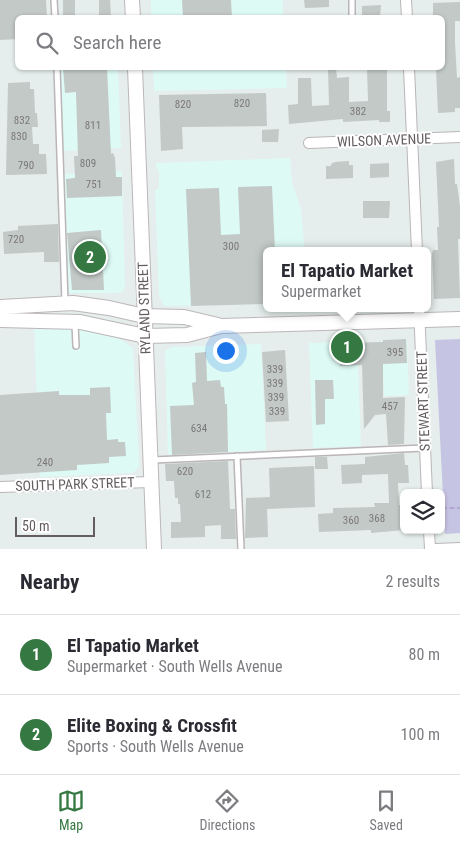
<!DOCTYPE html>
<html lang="en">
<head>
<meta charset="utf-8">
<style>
	body { margin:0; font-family:"Roboto Condensed",sans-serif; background:#f7f7f7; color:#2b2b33 }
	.controls { position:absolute; right:15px; bottom:15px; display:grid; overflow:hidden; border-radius:8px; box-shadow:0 1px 4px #0004 }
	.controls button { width:45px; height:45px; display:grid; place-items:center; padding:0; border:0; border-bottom:1px solid #e1e1e2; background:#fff; color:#2b2b33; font:25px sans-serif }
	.scale { position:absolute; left:15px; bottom:12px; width:80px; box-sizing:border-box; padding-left:5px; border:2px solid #645d60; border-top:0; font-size:14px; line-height:18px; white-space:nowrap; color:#645d60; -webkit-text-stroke:4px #fff; paint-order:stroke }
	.you { position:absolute; left:225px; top:350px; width:18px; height:18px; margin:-12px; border:4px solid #fff; border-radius:50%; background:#1a73e8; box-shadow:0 0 0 8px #1a73e833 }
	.badge { display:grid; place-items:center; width:32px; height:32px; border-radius:50%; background:#357841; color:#fff; font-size:16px; font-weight:700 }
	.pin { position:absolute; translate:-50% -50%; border:2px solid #fff; box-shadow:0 1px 5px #0006 }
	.popup { position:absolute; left:263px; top:247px; width:168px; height:65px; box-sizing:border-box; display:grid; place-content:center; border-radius:8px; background:#fff; filter:drop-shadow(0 1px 4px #0005); font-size:16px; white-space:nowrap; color:#7c7c81 }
	.popup b { font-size:19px; color:#2b2b33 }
	.popup::after { content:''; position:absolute; left:50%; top:100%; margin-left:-10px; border:10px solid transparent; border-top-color:#fff }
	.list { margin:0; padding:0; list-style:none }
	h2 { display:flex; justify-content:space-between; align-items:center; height:65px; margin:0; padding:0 20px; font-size:21px }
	h2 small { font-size:16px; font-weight:400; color:#7c7c81 }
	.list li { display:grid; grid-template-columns:32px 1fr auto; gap:15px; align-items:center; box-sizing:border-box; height:80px; padding:0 20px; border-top:1px solid #e1e1e2 }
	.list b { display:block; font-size:19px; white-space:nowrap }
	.list p { margin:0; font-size:16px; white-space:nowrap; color:#7c7c81 }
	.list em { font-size:16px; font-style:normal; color:#7c7c81 }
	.icon { flex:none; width:28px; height:28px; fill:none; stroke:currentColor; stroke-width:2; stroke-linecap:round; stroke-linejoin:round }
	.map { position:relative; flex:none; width:460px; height:549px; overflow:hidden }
	.search { position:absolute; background:#fff; box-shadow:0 1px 4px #0004; left:15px; right:15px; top:15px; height:55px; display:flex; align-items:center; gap:12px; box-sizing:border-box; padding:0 18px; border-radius:8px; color:#7c7c81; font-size:19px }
	.sheet { height:225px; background:#fff }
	nav { display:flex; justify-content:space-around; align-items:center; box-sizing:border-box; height:70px; border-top:1px solid #e1e1e2; background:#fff; font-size:14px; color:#7c7c81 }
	nav a { display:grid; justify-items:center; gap:2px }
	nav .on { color:#357841 }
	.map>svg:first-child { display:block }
</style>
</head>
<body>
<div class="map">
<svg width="460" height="549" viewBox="0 0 460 549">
	<rect width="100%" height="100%" fill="#e5eeec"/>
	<g fill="#defaf5">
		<rect x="151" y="0" width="132" height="17"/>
		<polygon points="118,68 121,148 63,151 60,70"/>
		<polygon points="153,68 286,68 287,88 154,91"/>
		<polygon points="290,158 292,182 301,209 305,251 267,251 267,304 164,306 159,296 155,191 159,188 159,171 156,168 156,163"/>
		<polygon points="122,171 125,288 122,292 117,293 69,293 63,174"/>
		<polygon points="56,326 97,330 119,338 133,348 139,462 139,467 133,473 40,477 34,328"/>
		<polygon points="401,339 407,341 409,395 384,396 382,340"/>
		<polygon points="357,341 361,446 313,448 309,343"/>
		<polygon points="261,344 266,450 168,455 165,350 172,347"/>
	</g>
	<polygon fill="#c6c4e3" points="460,339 460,533 445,534 435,340"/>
	<g fill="#c2c9c7">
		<polygon points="0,0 46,0 47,18 18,18 18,39 0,40"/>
		<rect x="63" y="0" width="12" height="18"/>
		<polygon points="99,0 110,0 111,17 99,18"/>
		<polygon points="182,0 231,0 232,18 183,18"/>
		<polygon points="304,0 329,0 329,7 305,8"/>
		<polygon points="460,2 460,21 455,21 455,43 457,78 460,77 460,108 455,108 455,112 438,113 436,68 442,68 442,18 433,18 433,3"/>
		<polygon points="381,5 380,18 362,18 362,6"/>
		<polygon points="63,68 107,68 111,154 113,153 115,158 116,177 122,177 122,196 67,198 66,179 75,178 74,156 78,156 76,92 65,93"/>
		<polygon points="328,68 336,68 337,78 349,77 349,102 368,101 367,68 387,68 387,111 390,111 390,122 379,122 379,120 343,122 343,119 289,124 288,105 298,104 298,78 311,78 312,106 329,105"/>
		<polygon points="30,82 30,89 34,89 35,113 37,113 38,127 32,127 33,144 39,144 39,154 46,154 47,174 6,175 8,83"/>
		<polygon points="266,93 267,126 182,127 183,149 161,151 159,95"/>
		<polygon points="279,129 278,142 262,142 262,130"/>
		<polygon points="454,159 455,184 457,184 460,206 460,239 458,239 460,298 434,299 432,254 433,250 438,250 437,227 439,227 436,162"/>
		<polygon points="349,161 349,165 353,165 353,178 326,179 326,166 331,166 331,164 335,162"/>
		<polygon points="389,163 389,177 370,178 370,164"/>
		<polygon points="272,186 275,251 267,251 267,304 191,306 186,189 219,188 221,235 240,234 238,187"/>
		<polygon points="363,201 390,201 389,218 363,218"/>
		<polygon points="58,224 59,262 44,262 44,252 4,254 3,232 18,230 18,226"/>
		<polygon points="101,230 104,290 72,290 67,233"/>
		<polygon points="406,339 407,363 383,364 383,398 405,397 404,444 388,445 386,414 375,415 364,429 362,365 340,366 339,343 383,342 383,340"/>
		<polygon points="285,350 289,421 266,422 262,352"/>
		<polygon points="206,352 207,381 220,380 221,387 224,387 225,404 227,404 228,452 172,455 170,406 194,405 192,383 196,382 195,353"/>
		<polygon points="315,380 333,380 334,399 325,399 325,424 316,425"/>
		<polygon points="110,387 111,413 106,413 107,440 118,439 118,442 125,442 126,456 109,457 109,463 77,465 77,470 0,475 0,395 59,391 59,395 90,395 90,388"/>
		<polygon points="404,453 405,465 408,465 409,483 398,483 399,505 404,505 404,530 371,533 371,530 319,532 318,514 333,513 333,508 375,507 374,503 389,503 388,474 362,475 362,483 342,484 341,465 365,464 365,457"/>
		<polygon points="315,457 327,457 328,469 315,469"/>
		<polygon points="228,461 230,509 235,509 236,539 221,539 221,525 205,526 205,537 171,538 171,522 181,522 180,504 178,504 178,498 175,498 174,481 166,481 165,464"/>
		<polygon points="314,466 315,507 267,509 268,537 245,538 246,498 270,497 269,468"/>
	</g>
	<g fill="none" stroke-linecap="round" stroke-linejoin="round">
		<defs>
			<g id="service">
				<polyline points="54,0 55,18"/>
				<polyline points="352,0 352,18"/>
				<polyline points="57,68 65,302"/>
				<polyline points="75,324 76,346"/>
				<polyline points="237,456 241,549"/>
				<polyline points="153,460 424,448"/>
			</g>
			<g id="minor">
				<polyline points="406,0 407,18"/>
				<polyline points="409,68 417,251"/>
				<polyline points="309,143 460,137"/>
				<polyline points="419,308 427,493"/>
				<polyline points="0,487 151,482"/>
				<polyline points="429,530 430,549"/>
				<polyline points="436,549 460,548"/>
			</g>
			<g id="secondary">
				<polyline points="132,0 133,18"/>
				<polyline points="135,68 154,549"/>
				<polyline points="0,307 73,303 109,308 144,316 184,317 218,325"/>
				<polyline points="0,320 80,322 145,336 187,335 221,326 460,319"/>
			</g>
		</defs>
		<use href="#service" stroke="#bbb5b7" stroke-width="8"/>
		<use href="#minor" stroke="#bbb5b7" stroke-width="12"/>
		<use href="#secondary" stroke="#bdb6b9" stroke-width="16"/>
		<g stroke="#b4a7d1" stroke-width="2" stroke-dasharray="5 2.5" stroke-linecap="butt">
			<polyline points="347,347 348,340"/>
			<polyline points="442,508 460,508"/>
		</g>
		<use href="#service" stroke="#fff" stroke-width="5"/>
		<use href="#minor" stroke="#fff" stroke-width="10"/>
		<use href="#secondary" stroke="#fff" stroke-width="14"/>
	</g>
	<g text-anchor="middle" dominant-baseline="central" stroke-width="4" stroke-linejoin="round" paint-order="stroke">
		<g font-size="11" fill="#7c787a">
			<text x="242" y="103">820</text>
			<text x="183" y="104">820</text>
			<text x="358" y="111">382</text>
			<text x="22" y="120">832</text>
			<text x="93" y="125">811</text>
			<text x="19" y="136">830</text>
			<text x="88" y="163">809</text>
			<text x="26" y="165">790</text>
			<text x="94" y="184">751</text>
			<text x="16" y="239">720</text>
			<text x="231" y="246">300</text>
			<text x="395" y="352">395</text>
			<text x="275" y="369">339</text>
			<text x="275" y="383">339</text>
			<text x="276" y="397">339</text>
			<text x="390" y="406">457</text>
			<text x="277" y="411">339</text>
			<text x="199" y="428">634</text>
			<text x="45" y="462">240</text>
			<text x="185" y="471">620</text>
			<text x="203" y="494">612</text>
			<text x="377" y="518">368</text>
			<text x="351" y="520">360</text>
		</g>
		<g font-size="14" fill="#645d60" stroke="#fff">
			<text transform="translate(384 140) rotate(-2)">WILSON AVENUE</text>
			<text transform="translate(144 308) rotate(-92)">RYLAND STREET</text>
			<text transform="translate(423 401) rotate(-92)">STEWART STREET</text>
			<text transform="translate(75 484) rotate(-2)">SOUTH PARK STREET</text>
		</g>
	</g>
</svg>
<div class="controls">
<button><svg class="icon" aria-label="layers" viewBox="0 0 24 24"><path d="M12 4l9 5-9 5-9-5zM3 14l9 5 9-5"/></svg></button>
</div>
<div class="scale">50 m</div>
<div class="you"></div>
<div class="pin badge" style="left:347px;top:347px">1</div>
<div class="popup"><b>El Tapatio Market</b>Supermarket</div>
<div class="pin badge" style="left:90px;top:257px">2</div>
<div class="search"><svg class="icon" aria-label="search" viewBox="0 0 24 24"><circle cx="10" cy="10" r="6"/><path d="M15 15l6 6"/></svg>Search here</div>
</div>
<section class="sheet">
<h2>Nearby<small>2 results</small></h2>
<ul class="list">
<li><span class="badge">1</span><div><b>El Tapatio Market</b><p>Supermarket · South Wells Avenue</p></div><em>80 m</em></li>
<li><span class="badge">2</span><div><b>Elite Boxing &amp; Crossfit</b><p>Sports · South Wells Avenue</p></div><em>100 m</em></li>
</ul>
</section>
<nav>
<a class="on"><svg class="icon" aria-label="map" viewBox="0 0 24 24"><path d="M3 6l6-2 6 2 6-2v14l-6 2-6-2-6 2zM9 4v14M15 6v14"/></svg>Map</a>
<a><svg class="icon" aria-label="directions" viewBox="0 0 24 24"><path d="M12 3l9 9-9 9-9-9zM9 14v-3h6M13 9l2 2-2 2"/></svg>Directions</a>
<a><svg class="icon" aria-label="saved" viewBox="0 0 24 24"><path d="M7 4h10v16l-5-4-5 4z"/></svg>Saved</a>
</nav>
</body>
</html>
